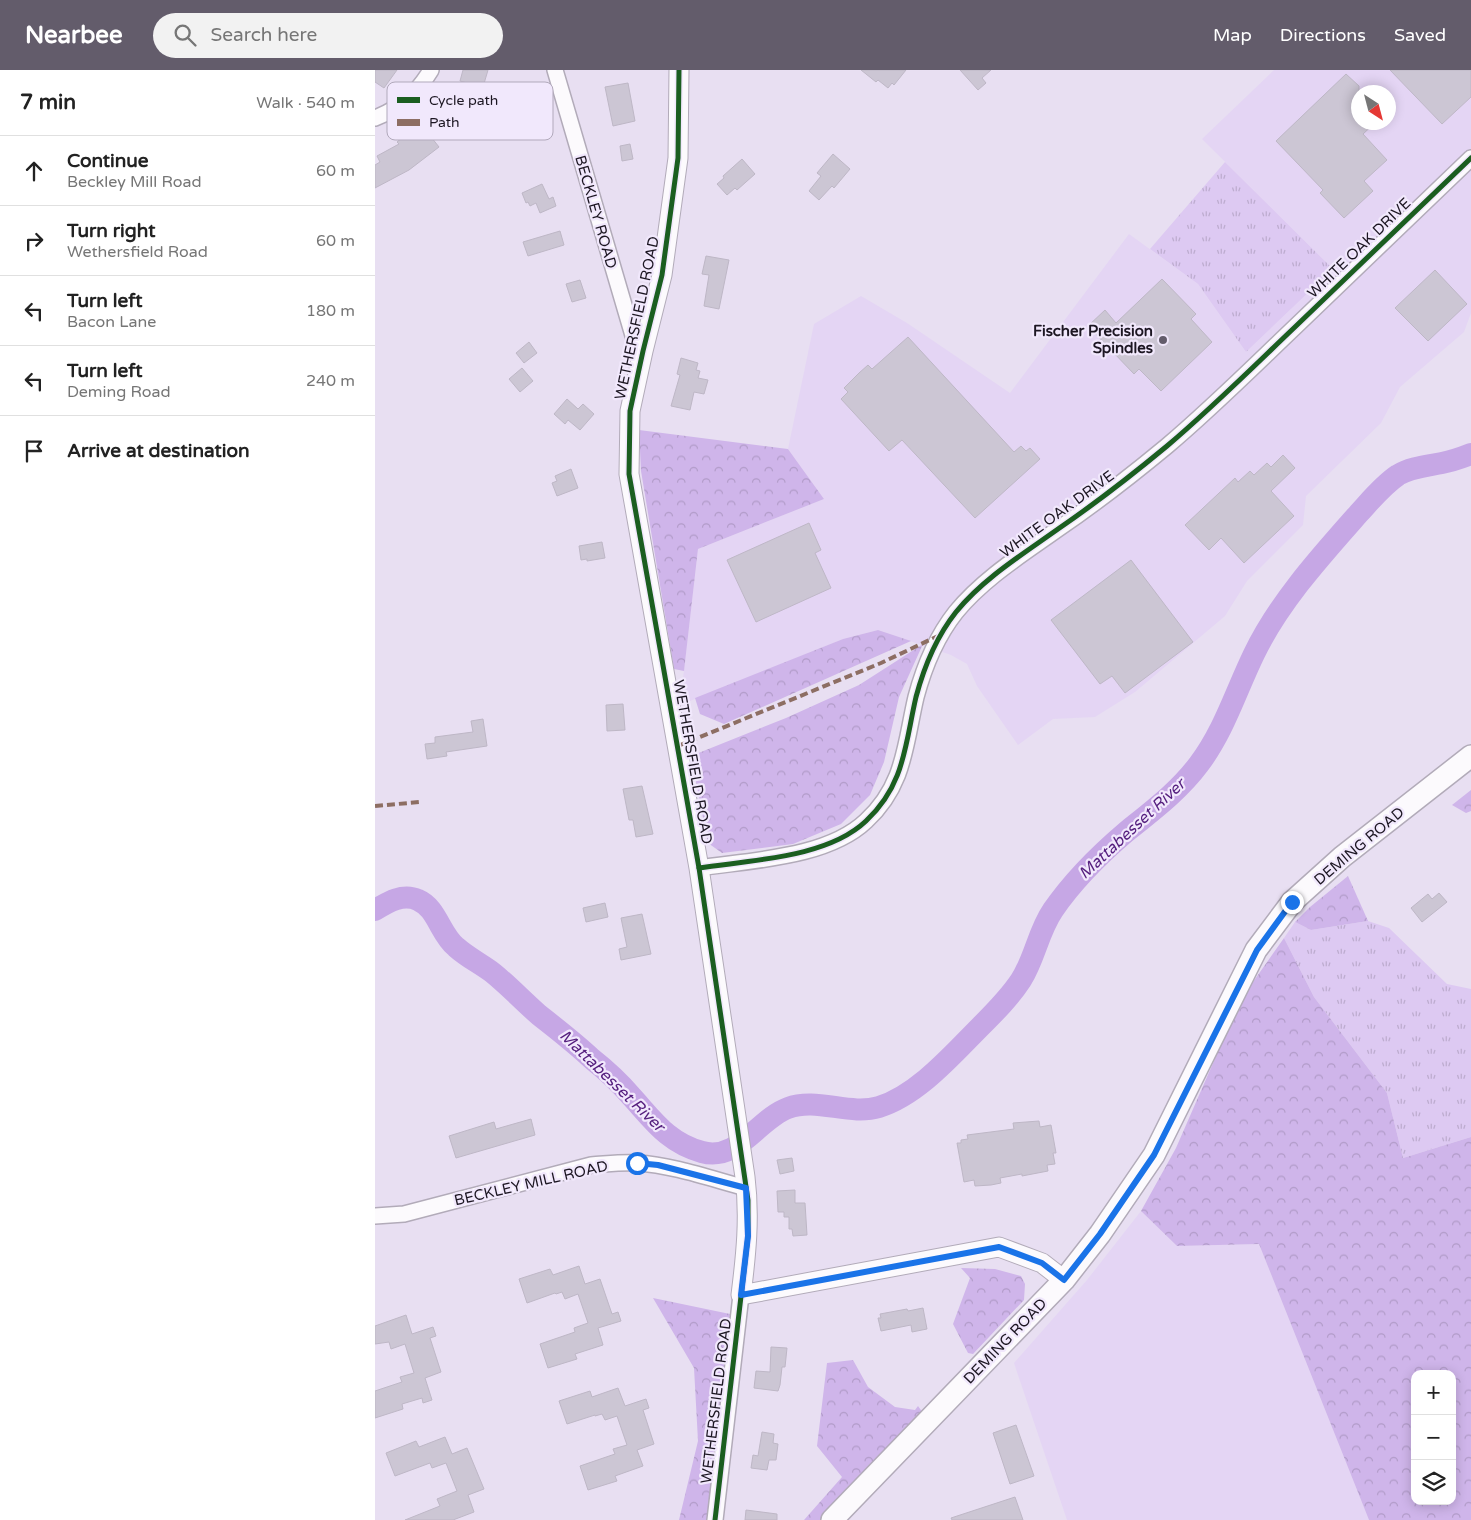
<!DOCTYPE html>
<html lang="en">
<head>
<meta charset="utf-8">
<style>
	body { margin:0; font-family:"Varela Round",sans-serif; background:#f2f2f2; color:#222 }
	.controls { position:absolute; right:15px; bottom:15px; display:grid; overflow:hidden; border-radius:10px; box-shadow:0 2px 12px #0003 }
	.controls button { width:45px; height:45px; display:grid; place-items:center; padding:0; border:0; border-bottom:1px solid #e0e0e0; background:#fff; color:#222; font:25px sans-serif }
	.compass { position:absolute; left:976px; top:15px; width:45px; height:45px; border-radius:50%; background:#fff; box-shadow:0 2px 12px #0003; rotate:144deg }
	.stop { position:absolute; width:15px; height:15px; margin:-11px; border:4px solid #1a73e8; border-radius:50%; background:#fff }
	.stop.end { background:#1a73e8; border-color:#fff; box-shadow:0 1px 5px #0008 }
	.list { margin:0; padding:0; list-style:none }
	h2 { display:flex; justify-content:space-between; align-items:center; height:65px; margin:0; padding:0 20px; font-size:21px }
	h2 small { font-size:16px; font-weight:400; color:#767676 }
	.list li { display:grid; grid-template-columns:32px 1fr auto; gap:15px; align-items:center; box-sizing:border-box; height:70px; padding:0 20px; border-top:1px solid #e0e0e0 }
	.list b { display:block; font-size:19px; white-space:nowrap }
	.list p { margin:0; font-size:16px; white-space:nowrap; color:#767676 }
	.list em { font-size:16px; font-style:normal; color:#767676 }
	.icon { flex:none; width:28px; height:28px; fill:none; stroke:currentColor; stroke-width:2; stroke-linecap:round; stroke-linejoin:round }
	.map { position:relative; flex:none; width:1096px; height:1450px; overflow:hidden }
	header { display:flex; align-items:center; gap:30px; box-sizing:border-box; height:70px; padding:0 25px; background:#635c6b; color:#fff }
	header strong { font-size:24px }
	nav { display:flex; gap:28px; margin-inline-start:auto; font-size:18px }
	.search { width:350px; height:45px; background:#f2f2f2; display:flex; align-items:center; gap:12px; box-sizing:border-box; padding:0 18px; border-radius:28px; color:#767676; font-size:19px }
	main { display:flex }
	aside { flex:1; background:#fff }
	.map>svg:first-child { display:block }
</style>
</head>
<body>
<header>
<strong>Nearbee</strong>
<div class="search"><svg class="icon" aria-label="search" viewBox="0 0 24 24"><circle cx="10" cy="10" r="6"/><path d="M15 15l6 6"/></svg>Search here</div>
<nav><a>Map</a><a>Directions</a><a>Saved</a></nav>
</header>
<main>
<aside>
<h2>7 min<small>Walk · 540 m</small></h2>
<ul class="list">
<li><svg class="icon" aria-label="ahead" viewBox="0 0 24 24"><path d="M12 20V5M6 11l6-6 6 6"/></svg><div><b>Continue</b><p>Beckley Mill Road</p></div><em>60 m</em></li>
<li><svg class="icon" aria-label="right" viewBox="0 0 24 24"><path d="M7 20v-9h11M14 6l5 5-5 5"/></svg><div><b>Turn right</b><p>Wethersfield Road</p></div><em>60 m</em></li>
<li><svg class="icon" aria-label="left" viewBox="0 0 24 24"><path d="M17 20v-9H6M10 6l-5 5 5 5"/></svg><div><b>Turn left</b><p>Bacon Lane</p></div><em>180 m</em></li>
<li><svg class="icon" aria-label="left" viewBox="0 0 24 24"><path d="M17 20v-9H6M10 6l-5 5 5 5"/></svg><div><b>Turn left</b><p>Deming Road</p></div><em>240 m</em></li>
<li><svg class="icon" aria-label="arrive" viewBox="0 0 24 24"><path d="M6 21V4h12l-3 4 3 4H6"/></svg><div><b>Arrive at destination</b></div></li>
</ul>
</aside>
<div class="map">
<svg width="1096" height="1450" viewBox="0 0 1096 1450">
	<defs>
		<pattern id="grass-tufts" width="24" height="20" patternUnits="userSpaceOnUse" patternTransform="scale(1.25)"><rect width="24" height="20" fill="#ddc9f2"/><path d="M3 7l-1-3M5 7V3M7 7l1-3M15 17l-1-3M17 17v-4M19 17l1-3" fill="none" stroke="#bdaccf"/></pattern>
		<pattern id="forest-crowns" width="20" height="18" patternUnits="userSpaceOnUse" patternTransform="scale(1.25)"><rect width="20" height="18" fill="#cfb5ea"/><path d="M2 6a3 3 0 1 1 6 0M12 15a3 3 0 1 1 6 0" fill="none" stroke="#b19bc8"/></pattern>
	</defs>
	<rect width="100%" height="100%" fill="#e8dff2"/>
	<g fill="#e4d5f4" fill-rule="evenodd">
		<path d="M899,0h197v243l-7,19 -64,55 -19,36 -75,73 -3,29 -56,56 -22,35 -90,76 -40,25 -42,2 -35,26 -41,-59 -10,-22 -16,-9 -73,-25 -35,9 -163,66 18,-156 126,-50 -36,-50 26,-125 47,-28 46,27 103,70 119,-159 69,50 48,68 87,-83 -131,-130zM984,22h30v30h-30z"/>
		<polygon points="766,1141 802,1176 884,1174 994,1450 692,1450 639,1293 712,1210"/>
	</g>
	<g fill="url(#grass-tufts)">
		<polygon points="850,92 958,199 871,282 823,214 775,179"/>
		<polygon points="993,851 1014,858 1072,914 1096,919 1096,1067 1028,1088 1012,1023 939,927 909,868 920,852 936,860"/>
	</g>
	<g fill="url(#forest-crowns)" fill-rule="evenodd">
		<polygon points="264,360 413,379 449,429 323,479 309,601 299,599 266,401"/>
		<polygon points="503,560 536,571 349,654 325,644 320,628 468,569"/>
		<polygon points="548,574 524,627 509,692 495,725 466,754 418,774 347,783 333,773 316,686 411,648 484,615"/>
		<polygon points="1096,720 1096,741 1091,743 1077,735"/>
		<polygon points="973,806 993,851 936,860 920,852 935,837"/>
		<path d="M909,868l30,59 73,96 16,65 68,-21v383h-102l-110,-276 -82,2 -36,-35 35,-63 65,-149zM1040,1304h37v127h-37z"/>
		<polygon points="586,1198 620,1199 646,1206 650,1214 649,1230 598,1284 593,1283 578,1254 595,1208"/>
		<polygon points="278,1228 355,1244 333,1450 304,1450 323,1371 319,1298"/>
		<polygon points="478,1290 493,1317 520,1337 540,1340 543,1336 548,1343 448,1450 429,1450 467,1407 442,1376 452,1293"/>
	</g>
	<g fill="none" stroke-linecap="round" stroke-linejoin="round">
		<path stroke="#c6a7e5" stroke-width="22" d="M0,840c13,-8 28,-17 43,-10 19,8 22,34 38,47 11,10 25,17 37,26 16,13 30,28 46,42 18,14 36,28 53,44 14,11 27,23 39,37 22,24 37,47 71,56 36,10 56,-33 86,-44 29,-11 61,8 91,-1 39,-12 74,-53 102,-81 14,-14 29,-29 40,-46 14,-22 17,-48 32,-70 20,-29 46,-55 73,-78 26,-21 53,-41 73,-68 25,-33 37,-73 55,-110 25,-52 67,-98 105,-141 12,-13 24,-28 39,-38 13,-8 29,-9 44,-12 10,-2 19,-5 29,-9"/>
	</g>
	<g fill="#ccc6d4" stroke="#beb7c6">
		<polygon points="0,0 22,0 9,18 0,12"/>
		<polygon points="88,0 113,0 108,17 85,11"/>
		<polygon points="486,0 531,0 519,15 517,13 513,18 503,10 501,12"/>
		<polygon points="585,0 616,0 607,8 611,13 603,20"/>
		<polygon points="1015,0 1096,0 1096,27 1067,54"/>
		<polygon points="971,4 984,16 984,52 1001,52 988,64 1012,90 989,111 998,121 969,148 945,123 948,120 901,71"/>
		<polygon points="253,13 260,51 238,56 230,17"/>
		<polygon points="45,53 64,77 34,100 0,118 0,95 5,92 2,86 24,74 22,72"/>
		<polygon points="255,74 258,89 247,91 245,76"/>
		<polygon points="458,84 475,99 459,118 457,116 444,130 434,121 446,106 442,103"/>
		<polygon points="367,89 380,104 362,120 360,118 352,125 342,114 349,108 348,106"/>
		<polygon points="167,114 174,129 178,127 181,136 165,143 161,133 155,136 153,132 151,133 147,123"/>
		<polygon points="185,161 189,175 153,186 148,172"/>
		<polygon points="331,186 354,190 344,239 329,236 334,205 327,204"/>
		<polygon points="1060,200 1092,234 1053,271 1020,238"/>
		<polygon points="787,209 821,244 816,249 837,272 786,321 764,299 759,304 713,256 730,240 741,253"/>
		<polygon points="205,210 211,228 197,232 191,214"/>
		<polygon points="533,267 639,382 646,376 651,381 655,378 665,389 600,448 527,370 514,381 466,329 473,322 469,318 484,303 493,295 497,299"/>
		<polygon points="154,272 162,283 149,293 141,283"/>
		<polygon points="306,288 323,293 321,300 325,301 323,308 333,310 329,324 319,322 315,340 296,336 305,305 302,304"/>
		<polygon points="147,298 158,311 145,322 134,309"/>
		<polygon points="192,329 203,339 208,334 219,344 205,360 193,350 190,354 179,344"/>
		<polygon points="908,385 920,398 896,421 919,446 869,493 846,468 834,480 810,455 860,408 863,412 875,401 879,405 892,393 896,397"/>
		<polygon points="196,399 203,418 182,426 177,413 182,411 180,406"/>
		<polygon points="434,453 446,480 440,483 456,518 381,552 352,490"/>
		<polygon points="227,472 230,488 212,491 212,489 206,490 204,476"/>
		<polygon points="756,490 818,572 750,623 737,606 725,614 676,550"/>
		<polygon points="248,634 250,660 232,661 231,635"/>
		<polygon points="108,649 112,676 71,682 72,686 52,689 50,674 60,673 60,667 98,662 96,651"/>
		<polygon points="267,716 278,764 261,767 258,750 254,750 248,719"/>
		<polygon points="1064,823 1072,832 1047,852 1036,838 1053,824 1057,829"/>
		<polygon points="230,833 233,847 211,852 208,838"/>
		<polygon points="267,844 276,884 246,890 244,879 252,877 246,848"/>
		<polygon points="156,1049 160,1065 81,1088 74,1066 119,1052 121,1059"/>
		<polygon points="664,1051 665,1057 676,1055 681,1083 678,1083 680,1094 672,1095 673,1101 647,1106 647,1104 625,1108 626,1113 616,1115 600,1116 599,1110 589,1112 582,1073 586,1073 586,1070 593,1069 592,1065 639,1059 638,1053"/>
		<polygon points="417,1088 419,1101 405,1104 402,1090"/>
		<polygon points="420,1120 420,1133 430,1133 432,1165 418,1166 417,1159 414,1159 414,1147 409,1147 409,1142 403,1142 402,1121"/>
		<polygon points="204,1196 210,1214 225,1209 237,1244 243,1242 246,1251 223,1258 228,1275 200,1284 202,1289 173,1298 165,1274 200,1262 199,1258 213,1253 203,1224 190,1229 187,1222 181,1224 180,1223 152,1233 144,1209 175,1199 178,1205"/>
		<polygon points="548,1238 552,1259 537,1262 536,1255 506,1261 503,1248 506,1248 505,1244 532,1239 533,1241"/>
		<polygon points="31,1245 37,1264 58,1257 61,1266 55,1268 66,1302 50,1308 57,1330 48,1333 47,1328 27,1334 28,1339 0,1348 0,1321 27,1312 25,1307 39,1303 30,1274 16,1279 14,1272 0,1274 0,1256"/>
		<polygon points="396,1277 412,1278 410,1297 407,1297 405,1315 403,1321 379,1318 381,1301 395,1302"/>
		<polygon points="243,1318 250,1336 271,1329 274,1338 268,1340 279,1374 262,1380 268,1396 240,1406 242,1411 213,1420 205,1396 240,1384 238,1379 252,1375 242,1346 230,1350 227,1344 220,1346 220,1345 192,1354 184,1331 215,1321 217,1327"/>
		<polygon points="641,1355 659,1406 635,1414 618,1363"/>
		<polygon points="387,1362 399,1364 398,1373 403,1374 401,1390 394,1390 392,1400 376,1398 378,1385 383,1386"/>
		<polygon points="70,1367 77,1384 92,1378 109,1419 93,1425 99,1442 78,1450 30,1450 65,1436 62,1429 82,1421 71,1393 57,1398 55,1393 20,1406 11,1383 41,1371 44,1377"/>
		<polygon points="640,1427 648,1450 577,1450 576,1448"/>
		<polygon points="371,1440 402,1444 402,1450 370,1450"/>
	</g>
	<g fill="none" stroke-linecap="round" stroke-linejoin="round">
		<defs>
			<g id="minor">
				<polyline points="180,0 259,269 268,281"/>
				<path d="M0,48c26,-10 42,-25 56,-48"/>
				<path d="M324,798c52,-8 128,-10 167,-47 39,-36 39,-77 50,-124 8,-30 21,-61 40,-85 28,-34 67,-58 102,-83 38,-26 74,-54 109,-83 45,-38 87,-80 129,-120 59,-56 117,-112 175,-168"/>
				<path d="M0,1146l29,-2 187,-49c16,-1 31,-3 46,-2 36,2 75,16 109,25"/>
				<polyline points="340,1450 366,1225"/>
			</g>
			<path id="tertiary" d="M304,0l-1,88 -16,117 -19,76 -13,60 -1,63 70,394 46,309c5,40 1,78 -4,118l258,-48 43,16 22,17"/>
			<polyline id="secondary" points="457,1450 689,1210 725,1164 779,1085 881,880 917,832 967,787 1096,686"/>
		</defs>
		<use href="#minor" stroke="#b2abb9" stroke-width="18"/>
		<use href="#tertiary" stroke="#b2abb9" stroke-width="21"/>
		<use href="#secondary" stroke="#b2abb9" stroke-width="24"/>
		<use href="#minor" stroke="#fcfafd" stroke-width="15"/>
		<use href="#tertiary" stroke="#fcfafd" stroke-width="19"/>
		<use href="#secondary" stroke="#fcfafd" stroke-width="21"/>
		<g stroke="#8d6e63" stroke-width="4" stroke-dasharray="8 4" stroke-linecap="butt">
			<polyline points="303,676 506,593 565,565"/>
			<polyline points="0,736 45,732"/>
		</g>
		<defs>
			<g id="cycleway">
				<polyline points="304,0 303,88 287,205 268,281 255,341 254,404 324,798 373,1130 373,1166 340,1450"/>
				<path d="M324,798c52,-8 128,-10 167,-47 39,-36 39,-77 50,-124 8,-30 21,-61 40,-85 28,-34 67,-58 102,-83 38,-26 74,-54 109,-83 45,-38 87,-80 129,-120 59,-56 117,-112 175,-168"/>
			</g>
		</defs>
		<use href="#cycleway" stroke="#f1e8fc" stroke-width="8"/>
		<use href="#cycleway" stroke="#1b5e20" stroke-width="5"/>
	</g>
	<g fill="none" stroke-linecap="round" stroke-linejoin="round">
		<polyline stroke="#1a73e8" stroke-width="6" points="262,1093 283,1095 371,1118 373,1166 366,1225 624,1177 667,1193 689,1210 725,1164 779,1085 882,880 917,832"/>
	</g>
	<circle fill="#635c6b" stroke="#f1e8fc" stroke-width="2" cx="788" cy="270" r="5"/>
	<g text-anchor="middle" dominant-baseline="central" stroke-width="4.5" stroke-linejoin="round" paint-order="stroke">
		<g font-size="15" fill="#1c1622" stroke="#f1e8fc">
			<text transform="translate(221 142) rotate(74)">BECKLEY ROAD</text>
			<text transform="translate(984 178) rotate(-44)">WHITE OAK DRIVE</text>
			<text transform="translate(262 248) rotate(-78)">WETHERSFIELD ROAD</text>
			<text transform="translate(682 444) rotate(-36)">WHITE OAK DRIVE</text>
			<text transform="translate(318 692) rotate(80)">WETHERSFIELD ROAD</text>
			<text transform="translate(984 776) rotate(-40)">DEMING ROAD</text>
			<text transform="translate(156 1113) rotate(-13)">BECKLEY MILL ROAD</text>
			<text transform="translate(630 1271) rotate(-46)">DEMING ROAD</text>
			<text transform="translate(341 1331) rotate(-83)">WETHERSFIELD ROAD</text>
		</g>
		<g font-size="15" font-weight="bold" fill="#1c1622" stroke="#f1e8fc" text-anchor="end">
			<text x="778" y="261">Fischer Precision<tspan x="778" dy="17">Spindles</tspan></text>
		</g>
		<g font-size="16" font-style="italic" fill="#56207f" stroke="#f1e8fc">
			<text transform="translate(757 759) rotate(-43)">Mattabesset River</text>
			<text transform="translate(237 1011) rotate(44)">Mattabesset River</text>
		</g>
	</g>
	<rect x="12" y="12" width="166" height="58" rx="8" fill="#f1e8fc" stroke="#b1a9bb" stroke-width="1"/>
	<rect x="22" y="27" width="23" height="6" fill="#1b5e20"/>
	<rect x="22" y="49" width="23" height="7" fill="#8d6e63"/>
	<g font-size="14" fill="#1c1622">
		<text x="54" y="35">Cycle path</text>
		<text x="54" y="57">Path</text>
	</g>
</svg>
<div class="controls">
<button>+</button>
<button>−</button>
<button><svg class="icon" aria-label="layers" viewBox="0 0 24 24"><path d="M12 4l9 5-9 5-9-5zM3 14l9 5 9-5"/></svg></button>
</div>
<svg class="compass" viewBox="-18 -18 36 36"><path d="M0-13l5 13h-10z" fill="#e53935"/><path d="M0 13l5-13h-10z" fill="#767676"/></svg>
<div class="stop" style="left:262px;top:1093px"></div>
<div class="stop end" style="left:917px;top:832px"></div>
</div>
</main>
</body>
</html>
